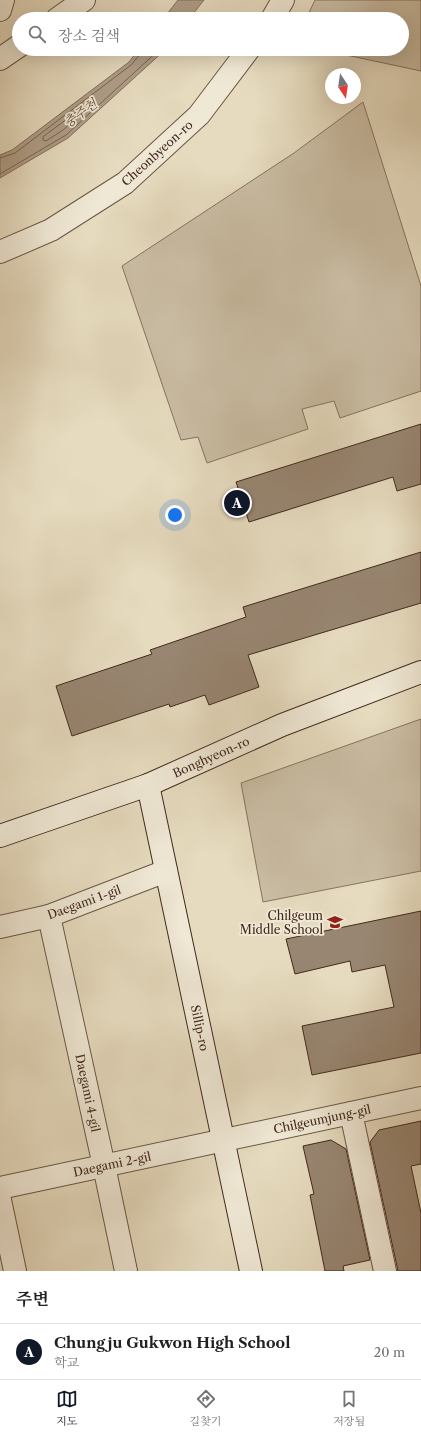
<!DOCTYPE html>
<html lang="ko">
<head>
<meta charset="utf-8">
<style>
	body { margin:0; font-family:"Libre Caslon Text","Noto Serif KR",serif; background:#f6f6f6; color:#202124 }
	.compass { position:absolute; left:325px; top:68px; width:36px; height:36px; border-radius:50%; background:#fff; box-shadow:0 4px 16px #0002; rotate:167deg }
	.you { position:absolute; left:175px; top:515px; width:14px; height:14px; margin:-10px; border:3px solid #fff; border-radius:50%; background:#1a73e8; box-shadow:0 0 0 6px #1a73e833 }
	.badge { display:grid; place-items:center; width:26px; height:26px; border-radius:50%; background:#111827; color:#fff; font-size:13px; font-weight:700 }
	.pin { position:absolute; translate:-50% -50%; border:2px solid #fff; box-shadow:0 1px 4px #0006 }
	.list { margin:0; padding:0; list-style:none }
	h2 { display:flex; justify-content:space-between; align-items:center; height:52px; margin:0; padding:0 16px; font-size:17px }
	h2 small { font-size:13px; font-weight:400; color:#757577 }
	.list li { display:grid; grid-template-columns:26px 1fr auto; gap:12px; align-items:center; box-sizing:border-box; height:56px; padding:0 16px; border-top:1px solid #e0e0e0 }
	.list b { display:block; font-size:15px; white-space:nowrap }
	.list p { margin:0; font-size:13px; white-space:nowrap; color:#757577 }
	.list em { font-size:13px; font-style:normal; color:#757577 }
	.icon { flex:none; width:22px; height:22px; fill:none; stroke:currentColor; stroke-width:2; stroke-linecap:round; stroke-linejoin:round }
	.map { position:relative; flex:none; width:421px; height:1271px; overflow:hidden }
	.search { position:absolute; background:#fff; box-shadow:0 4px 16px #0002; left:12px; right:12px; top:12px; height:44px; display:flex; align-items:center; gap:10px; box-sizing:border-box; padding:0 14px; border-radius:22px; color:#757577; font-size:15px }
	.sheet { height:108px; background:#fff }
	nav { display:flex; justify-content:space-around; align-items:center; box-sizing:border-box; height:56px; border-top:1px solid #e0e0e0; background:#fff; font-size:11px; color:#757577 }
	nav a { display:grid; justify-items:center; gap:2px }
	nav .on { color:#111827 }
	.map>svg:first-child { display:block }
</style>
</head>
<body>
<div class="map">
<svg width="421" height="1271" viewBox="0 0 421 1271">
	<rect width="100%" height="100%" fill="#e6dbbf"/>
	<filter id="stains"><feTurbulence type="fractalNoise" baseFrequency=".005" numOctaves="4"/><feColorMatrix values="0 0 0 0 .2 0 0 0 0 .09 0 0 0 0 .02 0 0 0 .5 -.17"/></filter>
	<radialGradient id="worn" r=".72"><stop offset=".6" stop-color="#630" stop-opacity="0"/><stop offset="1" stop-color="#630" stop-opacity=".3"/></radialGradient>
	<g fill="#cabda4" stroke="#867361">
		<polygon points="315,0 421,0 421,71 323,50 402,49 402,19 306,19"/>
		<polygon points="363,102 421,286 421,391 340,418 334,401 302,409 308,429 207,463 198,437 181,440 122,266 294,153"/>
		<polygon points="421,719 421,871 263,902 241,783"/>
	</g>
	<g fill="#af9e88" stroke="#846f5e">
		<polygon points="178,0 204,0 189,19 163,19"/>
		<polygon points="139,49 166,49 68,138 0,178 0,155 12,150 129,62"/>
	</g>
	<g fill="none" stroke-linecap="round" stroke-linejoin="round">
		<g stroke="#796453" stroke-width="1">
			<polygon points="77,112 80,112 80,115 63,130 46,141 43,140 43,137"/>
			<polyline points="0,158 15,153 131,65 141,53 142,49"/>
			<polyline points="0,174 66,135 160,49"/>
		</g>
	</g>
	<g fill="#988672" stroke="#43291e">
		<polygon points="421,424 421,484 397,491 393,477 249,522 236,482"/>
		<polygon points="421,552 421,603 248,655 259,687 209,705 205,695 170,707 169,704 72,736 56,686 152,654 150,650 246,617 243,607"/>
		<polygon points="421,911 421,1053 312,1075 302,1026 394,1007 385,965 352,972 350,961 295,974 286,939"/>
		<polygon points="421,1121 421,1164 411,1166 421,1213 421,1271 398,1271 370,1142 379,1130"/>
		<polygon points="331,1140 346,1149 370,1260 343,1266 344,1271 325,1271 310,1195 314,1194 303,1146"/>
	</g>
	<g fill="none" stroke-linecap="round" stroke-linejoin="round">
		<defs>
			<g id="street">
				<polyline points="0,10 3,0"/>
				<polyline points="57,19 84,0"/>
				<polyline points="272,19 283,0"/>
				<polyline points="0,59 19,46"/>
				<polyline points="0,252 51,230 125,183 199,115 249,49"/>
				<polyline points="49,916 104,1166 126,1271"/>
				<polyline points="0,927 49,916 166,871"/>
				<polyline points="351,1113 385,1271"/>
				<polyline points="0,1188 421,1098"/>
				<polyline points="0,1200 15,1271"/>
			</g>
			<g id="secondary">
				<polyline points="148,785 251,1271"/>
				<polyline points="0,836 148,785 282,725 421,672"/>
			</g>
		</defs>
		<use href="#street" stroke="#6c5646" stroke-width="24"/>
		<use href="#secondary" stroke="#43291e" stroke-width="24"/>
		<use href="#street" stroke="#efe8d5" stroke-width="22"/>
		<use href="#secondary" stroke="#efe8d5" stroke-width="22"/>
	</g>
	<defs>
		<symbol id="school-bare" viewBox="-9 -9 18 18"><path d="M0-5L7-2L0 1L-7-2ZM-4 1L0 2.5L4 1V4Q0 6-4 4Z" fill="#8f2418" stroke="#efe8d5" stroke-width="2.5" paint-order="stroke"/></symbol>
	</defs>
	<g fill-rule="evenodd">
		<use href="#school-bare" x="324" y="911" width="22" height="22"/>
	</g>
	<g text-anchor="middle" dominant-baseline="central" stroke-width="3.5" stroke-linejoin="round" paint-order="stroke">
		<g font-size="12" fill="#43291e" stroke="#efe8d5">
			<text transform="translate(157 153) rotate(-42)">Cheonbyeon-ro</text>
			<text transform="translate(211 757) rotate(-24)">Bonghyeon-ro</text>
			<text transform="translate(84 902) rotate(-20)">Daegami 1-gil</text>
			<text transform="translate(200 1028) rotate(78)">Sillip-ro</text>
			<text transform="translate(88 1093) rotate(78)">Daegami 4-gil</text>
			<text transform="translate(322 1119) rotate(-12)">Chilgeumjung-gil</text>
			<text transform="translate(112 1164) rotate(-12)">Daegami 2-gil</text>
		</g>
		<g font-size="12" fill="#43291e" stroke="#efe8d5" text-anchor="end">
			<text x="323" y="915">Chilgeum<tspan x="323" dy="14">Middle School</tspan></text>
		</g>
		<g font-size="13" font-style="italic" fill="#634c3e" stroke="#efe8d5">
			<text transform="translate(80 113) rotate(-36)">충주천</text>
		</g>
	</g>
	<rect width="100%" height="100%" filter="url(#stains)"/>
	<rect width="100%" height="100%" fill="url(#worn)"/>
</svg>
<svg class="compass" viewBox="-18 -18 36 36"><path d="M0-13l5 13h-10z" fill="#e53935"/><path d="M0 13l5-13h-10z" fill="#757577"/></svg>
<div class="you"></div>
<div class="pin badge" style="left:237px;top:503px">A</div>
<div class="search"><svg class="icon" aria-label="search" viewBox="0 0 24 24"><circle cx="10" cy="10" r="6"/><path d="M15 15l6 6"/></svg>장소 검색</div>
</div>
<section class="sheet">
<h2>주변<small></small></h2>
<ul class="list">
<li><span class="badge">A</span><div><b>Chungju Gukwon High School</b><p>학교</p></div><em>20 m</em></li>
</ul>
</section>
<nav>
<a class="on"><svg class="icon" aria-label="map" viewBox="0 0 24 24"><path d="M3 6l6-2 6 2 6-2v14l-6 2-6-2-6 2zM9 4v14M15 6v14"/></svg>지도</a>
<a><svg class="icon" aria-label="directions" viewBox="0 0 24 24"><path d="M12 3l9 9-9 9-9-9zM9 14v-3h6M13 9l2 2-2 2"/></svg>길찾기</a>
<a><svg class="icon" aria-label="saved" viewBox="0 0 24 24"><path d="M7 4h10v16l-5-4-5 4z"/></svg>저장됨</a>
</nav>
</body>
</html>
